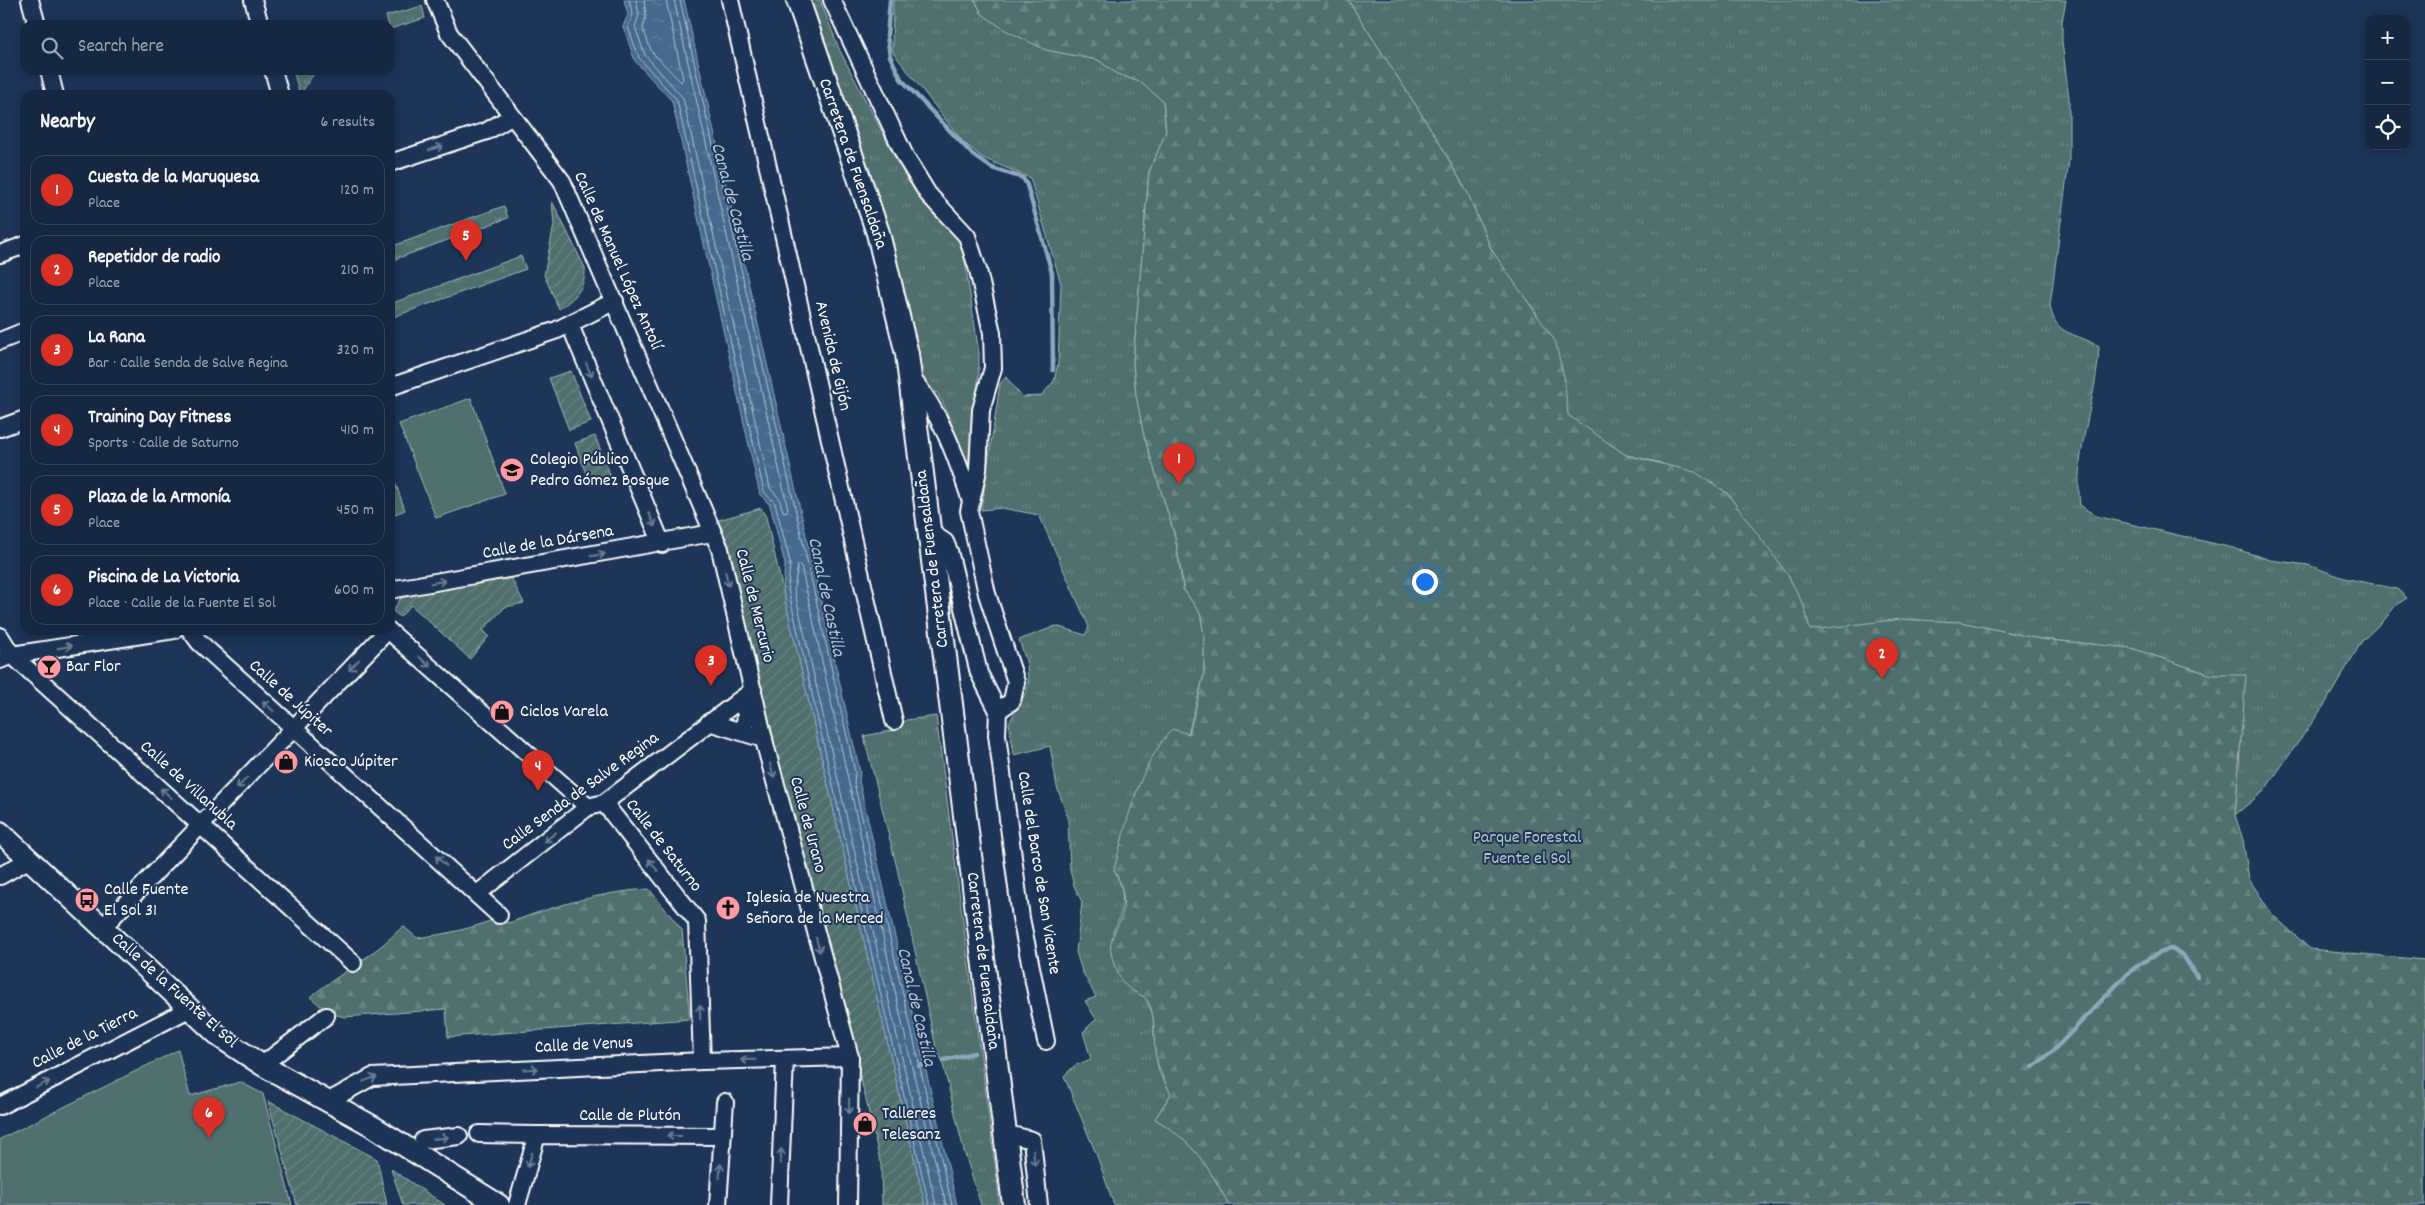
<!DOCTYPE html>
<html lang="en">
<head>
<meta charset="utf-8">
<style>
	body { margin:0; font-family:Dekko,sans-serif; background:#23344c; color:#f1f3f6 }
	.controls { position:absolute; right:15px; top:15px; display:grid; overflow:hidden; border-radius:10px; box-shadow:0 2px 8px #0003 }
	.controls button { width:45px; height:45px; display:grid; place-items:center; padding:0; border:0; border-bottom:1px solid #35445a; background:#162841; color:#f1f3f6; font:25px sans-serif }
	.you { position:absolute; left:1424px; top:581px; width:18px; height:18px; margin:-12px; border:4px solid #fff; border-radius:50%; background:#1a73e8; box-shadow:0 0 0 8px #1a73e833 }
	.badge { display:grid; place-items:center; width:32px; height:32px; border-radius:50%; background:#d93025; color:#fff; font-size:16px; font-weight:700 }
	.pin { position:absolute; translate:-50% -41px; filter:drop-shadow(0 1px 2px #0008) }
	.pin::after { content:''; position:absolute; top:26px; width:18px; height:15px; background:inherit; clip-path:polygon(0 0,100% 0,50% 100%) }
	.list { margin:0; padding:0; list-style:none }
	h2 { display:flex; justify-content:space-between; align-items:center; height:65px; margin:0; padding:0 20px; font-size:21px }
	h2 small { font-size:16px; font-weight:400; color:#9ea6b1 }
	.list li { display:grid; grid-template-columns:32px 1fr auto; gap:15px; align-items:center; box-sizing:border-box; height:70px; margin:0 10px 10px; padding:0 10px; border:1px solid #35445a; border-radius:15px }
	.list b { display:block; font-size:19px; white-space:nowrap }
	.list p { margin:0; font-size:16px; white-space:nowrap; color:#9ea6b1 }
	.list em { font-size:16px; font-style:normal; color:#9ea6b1 }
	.icon { flex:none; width:28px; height:28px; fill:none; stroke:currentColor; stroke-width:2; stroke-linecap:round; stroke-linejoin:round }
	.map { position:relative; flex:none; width:2425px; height:1205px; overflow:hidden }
	.search { position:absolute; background:#162841; box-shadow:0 2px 8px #0003; left:20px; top:20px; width:375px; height:55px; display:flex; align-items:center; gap:12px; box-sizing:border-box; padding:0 18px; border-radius:15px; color:#9ea6b1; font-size:19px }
	.panel { position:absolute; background:#162841; box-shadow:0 2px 8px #0003; left:20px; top:90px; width:375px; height:545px; border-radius:15px }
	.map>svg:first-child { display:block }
</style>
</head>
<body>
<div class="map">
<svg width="2425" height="1205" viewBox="0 0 2425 1205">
	<defs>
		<pattern id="grass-tufts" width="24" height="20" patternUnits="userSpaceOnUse" patternTransform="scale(1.25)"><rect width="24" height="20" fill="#506f6e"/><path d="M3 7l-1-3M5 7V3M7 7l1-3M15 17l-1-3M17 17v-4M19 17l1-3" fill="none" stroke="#6a8584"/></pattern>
		<pattern id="forest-firs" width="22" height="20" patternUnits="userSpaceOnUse" patternTransform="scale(1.25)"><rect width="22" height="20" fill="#506f6e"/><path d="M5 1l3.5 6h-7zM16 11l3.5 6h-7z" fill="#6a8584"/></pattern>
		<pattern id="garden-furrows" width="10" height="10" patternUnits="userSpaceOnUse" patternTransform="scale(1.25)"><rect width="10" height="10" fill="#506f6e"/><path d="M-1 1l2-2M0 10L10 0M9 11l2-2" fill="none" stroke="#6a8584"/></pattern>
		<pattern id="water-ripples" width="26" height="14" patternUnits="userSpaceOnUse" patternTransform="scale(1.25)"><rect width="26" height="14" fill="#456b8d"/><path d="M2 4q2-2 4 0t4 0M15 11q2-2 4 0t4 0" fill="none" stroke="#61819e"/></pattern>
	</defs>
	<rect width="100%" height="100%" fill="#1d3557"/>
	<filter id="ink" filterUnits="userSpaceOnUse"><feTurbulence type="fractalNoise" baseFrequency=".02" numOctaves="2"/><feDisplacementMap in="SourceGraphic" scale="10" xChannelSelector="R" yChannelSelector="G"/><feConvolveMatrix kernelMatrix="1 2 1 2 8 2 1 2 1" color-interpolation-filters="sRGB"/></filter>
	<g filter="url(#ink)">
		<g fill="url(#grass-tufts)" stroke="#a8b7b6">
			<polygon points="810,0 820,0 840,51 904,174 917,194 934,215 953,231 963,248 979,353 979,373 969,461 964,461 960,445 943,403 937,393 922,379 909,314 887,227 871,175 820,42"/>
			<path d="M893,0h82l7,14 64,36 52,10 19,14 23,8 23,19 3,31 -17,40 -16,190 3,33 8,41 31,100 8,53 17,24 4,21v41l-16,59 -49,51 -25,85c12,21 11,40 -1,62l18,58 15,8 7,17 2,36 4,21 12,22 -16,25c39,23 53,47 74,86h-115l-17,-49 -33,-80 10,-10 17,-7 -8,-27 13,-13 -11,-18 11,-4 -14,-26 -6,-19 6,-50 -8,-16 -4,-16 -2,-52 -11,-31 -7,-41 -36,9 -5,-32 18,-33 1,-10 -1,-16 -8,-24 37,-14 29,9 4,-8 -50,-112 -37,-7 -21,2 19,-126 6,-7 16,20 19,-1 13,-15 4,-18 3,-79 -31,-106 -47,-20 -20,-16 -71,-91z"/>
			<path d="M1348,0h718l-4,21v21l7,57v61l-19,145c5,33 26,26 49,42 -2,53 -26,105 -19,158l16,11 137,32 37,12 38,5 36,13 53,11 10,9 -11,7 -11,14 -23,22 -37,63 -61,87 -29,24 10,-139 -33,-1 -81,-27 -91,-9 -80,-17 -86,2 -64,6 -6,-24 -77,-113 -69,-31 -32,-7 -59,-40 -3,-38 -29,-67 -24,-30 -20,-31 -23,-55 -32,-57z"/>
			<polygon points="422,6 425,18 390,29 386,16"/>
			<polygon points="293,70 316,70 300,95"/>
			<polygon points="504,206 508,218 390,261 390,247"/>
			<polygon points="521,256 526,269 390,318 390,304"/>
			<polygon points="936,716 999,1194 999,1205 981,1205 964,1151 942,1060 937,1052 897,868 864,736 895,730 906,720"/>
		</g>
		<g fill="url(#forest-firs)" stroke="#a8b7b6">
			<path d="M975,0h373l88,137 32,57 23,55 64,92 9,36 4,38 58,40 69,17 32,21 61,82 16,31 6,24 91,-11 59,3 80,17 91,9 81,27h34l-11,140 8,25 6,39 23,35 38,35 115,11v245h-1196c-21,-39 -35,-63 -74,-86l16,-25c-7,-14 -14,-27 -16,-43 -2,-16 2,-37 -9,-52 -2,-3 -9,-6 -13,-8 -14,-8 -18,-23 -22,-38 -2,-12 4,-22 9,-32 7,-17 3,-36 -6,-51 12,-47 25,-104 58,-141l17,5 15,-59v-41l-4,-21 -16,-23 -9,-54 -31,-100 -8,-41 -3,-33 16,-190 17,-40 -3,-31 -23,-19 -23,-8 -19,-14 -52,-10 -41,-20 -23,-16z"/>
			<path d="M649,889l33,41 8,89 -242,18 -2,-28 -101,8 -16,-4 -19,-16c32,-25 64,-41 93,-71l14,12c28,-4 55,-9 80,-20l12,5c44,-17 92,-31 140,-34z"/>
		</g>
		<g fill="url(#garden-furrows)" stroke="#a8b7b6">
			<path d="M552,201l33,67c1,20 -11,31 -26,41l-15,-34 10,-50z"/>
			<polygon points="571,371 591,422 569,430 549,378"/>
			<polygon points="595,436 611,477 590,485 575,443"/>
			<polygon points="761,508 766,517 925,1205 882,1205 881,1165 865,1096 715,521"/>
			<polygon points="509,574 524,603 505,607 483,630 489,636 470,659 411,605 400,617 393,611 405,591"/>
			<polygon points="268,1101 377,1159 387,1205 297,1205"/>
			<polygon points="391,1169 445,1205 403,1205"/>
		</g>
		<g fill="#506f6e" stroke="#a8b7b6">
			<polygon points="471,398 505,494 436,518 399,424"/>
			<polygon points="390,468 405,510 390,516"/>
			<polygon points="178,1050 190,1096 240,1082 263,1094 292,1205 0,1205 0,1139"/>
		</g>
		<polygon fill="url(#water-ripples)" stroke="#8fa6bb" points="624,0 684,0 860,772 859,781 957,1205 925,1205 783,590 785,564 770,505 760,495 672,101 635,61 623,26 628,15"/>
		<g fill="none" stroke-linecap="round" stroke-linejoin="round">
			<g stroke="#b5c4d1" stroke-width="1">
				<polyline points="629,0 633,15 628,27 639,58 677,100 764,492 775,503 790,562 788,589 929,1205"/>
				<polyline points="636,0 639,15 635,27 645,55 683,98 770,488 779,498 783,511 786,512 788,509 674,0"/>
				<polyline points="644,0 646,16 643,28 651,51 681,82 683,79 666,0"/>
				<polyline points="680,0 855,772 854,783 952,1205"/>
				<polyline points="936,1205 794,589 798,564 801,566 911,1063 946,1205"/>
			</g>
			<g stroke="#8fa6bb" stroke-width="4.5">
				<polyline points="890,0 887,36 890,56 901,79 972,154 992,168 1023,178 1027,185 1052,273 1053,370"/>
				<polyline points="944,1060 974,1053"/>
				<polyline points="919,1066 932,1063"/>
				<path d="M2033,1067l20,-16 74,-77c14,-12 28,-20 45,-26l11,7 14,22"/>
			</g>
			<defs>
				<g id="minor">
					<polyline points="30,0 37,25"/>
					<polyline points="253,0 260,25"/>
					<polyline points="435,0 449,33 562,181 720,549 766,748 850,1057 848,1205"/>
					<polyline points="730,0 894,721"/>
					<polyline points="832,0 906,158 928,194 967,236 978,270 992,333 993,368 981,410 978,470 969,511 987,594 1016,682 1012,701 998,711"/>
					<polyline points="49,70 55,95"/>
					<polyline points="273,70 280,95"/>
					<polyline points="390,163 487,131 511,117"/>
					<polyline points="0,254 25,245"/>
					<polyline points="570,325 662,544"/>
					<polyline points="0,341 25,331"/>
					<path d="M910,376c31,37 46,80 61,125"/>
					<polyline points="390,387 557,330 615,301"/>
					<polyline points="0,428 25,419"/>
					<polyline points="930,532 945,542 949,551 979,673 998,711 997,735 1021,918 1046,1041"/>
					<polyline points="390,590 712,533"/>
					<polyline points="190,630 199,642 499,915"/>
					<polyline points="388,630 588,807"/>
					<polyline points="0,636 12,655 353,963"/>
					<polyline points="0,660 12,655 174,630"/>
					<polyline points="738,701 746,712 745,724 739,730"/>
					<polyline points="709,722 764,739"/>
					<polyline points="604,803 697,921 702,1061"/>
					<polyline points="0,876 30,859"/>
					<polyline points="477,894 588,807 604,803 753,690"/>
					<polyline points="103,927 388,630"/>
					<polyline points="262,1065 326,1016"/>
					<polyline points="327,1102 372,1077 702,1061 850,1057"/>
					<polyline points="0,1106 189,1009"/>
					<polyline points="1004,1133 1032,1140 1039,1205"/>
					<polyline points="479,1134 537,1135"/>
					<polyline points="423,1140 459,1136"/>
					<polyline points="517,1205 537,1135 722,1136"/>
					<polyline points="718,1205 725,1102"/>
					<polyline points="779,1205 785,1059"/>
				</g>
				<polyline id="tertiary" points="0,832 221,1038 262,1065 374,1127 499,1205"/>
				<polyline id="secondary" points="798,0 878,233 907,354 1014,1205"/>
			</defs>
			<use href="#minor" stroke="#fff" stroke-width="20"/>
			<use href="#tertiary" stroke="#fff" stroke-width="24"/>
			<use href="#secondary" stroke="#fff" stroke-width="26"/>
			<use href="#minor" stroke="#1d3557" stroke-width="16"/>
			<use href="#tertiary" stroke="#1d3557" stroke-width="20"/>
			<use href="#secondary" stroke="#1d3557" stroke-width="22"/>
		</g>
		<defs><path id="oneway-shaft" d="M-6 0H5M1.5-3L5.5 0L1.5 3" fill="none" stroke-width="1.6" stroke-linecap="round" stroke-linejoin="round" transform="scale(1.25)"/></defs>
		<g stroke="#6c7c92">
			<use href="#oneway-shaft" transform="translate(436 148) rotate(-18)"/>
			<use href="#oneway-shaft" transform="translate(589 370) rotate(67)"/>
			<use href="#oneway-shaft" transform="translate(652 520) rotate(67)"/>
			<use href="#oneway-shaft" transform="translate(598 555) rotate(-10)"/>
			<use href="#oneway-shaft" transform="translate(727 579) rotate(77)"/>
			<use href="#oneway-shaft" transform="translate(438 582) rotate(-10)"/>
			<use href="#oneway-shaft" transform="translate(65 647) rotate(-9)"/>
			<use href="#oneway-shaft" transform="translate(425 662) rotate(42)"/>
			<use href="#oneway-shaft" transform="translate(354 665) rotate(134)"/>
			<use href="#oneway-shaft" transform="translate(268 706) rotate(-137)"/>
			<use href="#oneway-shaft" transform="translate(772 771) rotate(75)"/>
			<use href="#oneway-shaft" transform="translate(242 783) rotate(134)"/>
			<use href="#oneway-shaft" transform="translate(166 793) rotate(-138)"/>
			<use href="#oneway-shaft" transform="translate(550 837) rotate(142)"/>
			<use href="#oneway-shaft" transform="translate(441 861) rotate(-138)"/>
			<use href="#oneway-shaft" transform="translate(653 865) rotate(-128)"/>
			<use href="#oneway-shaft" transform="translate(818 945) rotate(75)"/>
			<use href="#oneway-shaft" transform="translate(700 1012) rotate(-92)"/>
			<use href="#oneway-shaft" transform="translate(748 1060) rotate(179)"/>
			<use href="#oneway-shaft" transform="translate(531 1069) rotate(-3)"/>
			<use href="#oneway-shaft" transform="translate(370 1079) rotate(-20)"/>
			<use href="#oneway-shaft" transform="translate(43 1084) rotate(-27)"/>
			<use href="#oneway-shaft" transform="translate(849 1106) rotate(91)"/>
			<use href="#oneway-shaft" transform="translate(674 1136) rotate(-180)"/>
			<use href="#oneway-shaft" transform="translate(441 1138) rotate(-7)"/>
			<use href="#oneway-shaft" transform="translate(781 1156) rotate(-88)"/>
			<use href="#oneway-shaft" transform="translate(1034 1158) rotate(84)"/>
			<use href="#oneway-shaft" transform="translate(530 1160) rotate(106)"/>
			<use href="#oneway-shaft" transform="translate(720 1171) rotate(-86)"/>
		</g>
	</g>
	<defs>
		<symbol id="school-disc" viewBox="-11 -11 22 22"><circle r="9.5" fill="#ff9aa2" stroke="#1d3557"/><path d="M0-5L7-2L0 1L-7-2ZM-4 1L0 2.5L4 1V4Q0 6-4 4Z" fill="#111"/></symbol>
		<symbol id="bar-disc" viewBox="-11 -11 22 22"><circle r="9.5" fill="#ff9aa2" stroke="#1d3557"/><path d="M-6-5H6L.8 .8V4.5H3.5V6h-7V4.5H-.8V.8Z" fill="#111"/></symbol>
		<symbol id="shop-disc" viewBox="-11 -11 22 22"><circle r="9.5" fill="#ff9aa2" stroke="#1d3557"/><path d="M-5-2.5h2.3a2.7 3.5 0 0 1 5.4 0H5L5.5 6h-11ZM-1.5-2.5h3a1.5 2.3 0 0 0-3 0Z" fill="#111"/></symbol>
		<symbol id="bus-disc" viewBox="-11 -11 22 22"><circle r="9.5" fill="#ff9aa2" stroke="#1d3557"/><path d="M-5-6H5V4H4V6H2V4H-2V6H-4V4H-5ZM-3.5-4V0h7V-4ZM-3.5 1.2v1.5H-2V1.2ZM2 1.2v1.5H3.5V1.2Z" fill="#111"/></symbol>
		<symbol id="church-disc" viewBox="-11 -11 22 22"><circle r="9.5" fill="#ff9aa2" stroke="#1d3557"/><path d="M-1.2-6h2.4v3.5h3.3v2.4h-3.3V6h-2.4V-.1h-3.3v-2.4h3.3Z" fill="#111"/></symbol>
	</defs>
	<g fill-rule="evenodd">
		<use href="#school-disc" x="498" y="456" width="28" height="28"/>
		<use href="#bar-disc" x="35" y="653" width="28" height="28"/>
		<use href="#shop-disc" x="488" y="698" width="28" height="28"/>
		<use href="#shop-disc" x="272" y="748" width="28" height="28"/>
		<use href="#bus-disc" x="73" y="886" width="28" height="28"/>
		<use href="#church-disc" x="714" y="894" width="28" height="28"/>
		<use href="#shop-disc" x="851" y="1110" width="28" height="28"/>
	</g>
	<g text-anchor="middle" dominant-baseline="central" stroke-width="4" stroke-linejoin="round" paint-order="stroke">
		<g font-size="18" fill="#fff" stroke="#1d3557">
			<text transform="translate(852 164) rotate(71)">Carretera de Fuensaldaña</text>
			<text transform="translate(617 261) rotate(66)">Calle de Manuel López Antolí</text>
			<text transform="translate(832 356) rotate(77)">Avenida de Gijón</text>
			<text transform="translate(548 543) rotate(-10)">Calle de la Dársena</text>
			<text transform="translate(933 559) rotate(-97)">Carretera de Fuensaldaña</text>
			<text transform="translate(754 606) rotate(76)">Calle de Mercurio</text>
			<text transform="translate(290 699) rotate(42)">Calle de Júpiter</text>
			<text transform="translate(188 786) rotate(42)">Calle de Villanubla</text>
			<text transform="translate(581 792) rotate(-36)">Calle Senda de Salve Regina</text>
			<text transform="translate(807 825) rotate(75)">Calle de Urano</text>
			<text transform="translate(663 846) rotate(52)">Calle de Saturno</text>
			<text transform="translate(1038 873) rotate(81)">Calle del Barco de San Vicente</text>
			<text transform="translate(982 961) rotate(83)">Carretera de Fuensaldaña</text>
			<text transform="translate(174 991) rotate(42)">Calle de la Fuente El Sol</text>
			<text transform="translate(85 1039) rotate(-27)">Calle de la Tierra</text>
			<text transform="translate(584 1046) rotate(-3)">Calle de Venus</text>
			<text x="630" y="1116">Calle de Plutón</text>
		</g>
		<g font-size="18" fill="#fff" stroke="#1d3557" text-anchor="start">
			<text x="530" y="460">Colegio Público<tspan x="530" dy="21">Pedro Gómez Bosque</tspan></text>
			<text x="66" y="667">Bar Flor</text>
			<text x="520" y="712">Ciclos Varela</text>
			<text x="304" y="762">Kiosco Júpiter</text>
			<text x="104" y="890">Calle Fuente<tspan x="104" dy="21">El Sol 31</tspan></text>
			<text x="746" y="898">Iglesia de Nuestra<tspan x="746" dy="21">Señora de la Merced</tspan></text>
			<text x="882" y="1114">Talleres<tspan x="882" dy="21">Telesanz</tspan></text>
		</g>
		<g font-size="18" fill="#b9c5c5" stroke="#1d3557">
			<text x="1527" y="838">Parque Forestal<tspan x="1527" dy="21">Fuente el Sol</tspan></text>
		</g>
		<g font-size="19" font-style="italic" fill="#b5c4d1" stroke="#1d3557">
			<text transform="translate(731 202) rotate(75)">Canal de Castilla</text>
			<text transform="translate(825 597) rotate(78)">Canal de Castilla</text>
			<text transform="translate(915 1007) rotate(77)">Canal de Castilla</text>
		</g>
	</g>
</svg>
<div class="controls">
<button>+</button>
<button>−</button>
<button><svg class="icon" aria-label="locate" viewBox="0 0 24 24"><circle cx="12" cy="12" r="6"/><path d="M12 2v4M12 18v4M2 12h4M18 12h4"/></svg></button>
</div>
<div class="you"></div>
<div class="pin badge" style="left:1179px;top:484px">1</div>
<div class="pin badge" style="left:1882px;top:679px">2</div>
<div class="pin badge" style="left:711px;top:686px">3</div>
<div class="pin badge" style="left:538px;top:791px">4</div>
<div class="pin badge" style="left:466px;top:261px">5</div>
<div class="pin badge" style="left:209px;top:1138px">6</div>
<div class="search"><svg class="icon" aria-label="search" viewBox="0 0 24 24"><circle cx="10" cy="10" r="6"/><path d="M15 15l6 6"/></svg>Search here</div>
<section class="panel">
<h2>Nearby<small>6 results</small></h2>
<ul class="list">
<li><span class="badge">1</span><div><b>Cuesta de la Maruquesa</b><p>Place</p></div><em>120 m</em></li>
<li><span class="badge">2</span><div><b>Repetidor de radio</b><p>Place</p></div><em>210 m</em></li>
<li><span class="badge">3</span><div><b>La Rana</b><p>Bar · Calle Senda de Salve Regina</p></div><em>320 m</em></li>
<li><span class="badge">4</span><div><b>Training Day Fitness</b><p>Sports · Calle de Saturno</p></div><em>410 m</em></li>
<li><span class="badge">5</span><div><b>Plaza de la Armonía</b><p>Place</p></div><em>450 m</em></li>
<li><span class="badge">6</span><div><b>Piscina de La Victoria</b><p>Place · Calle de la Fuente El Sol</p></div><em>600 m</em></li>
</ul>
</section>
</div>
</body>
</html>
